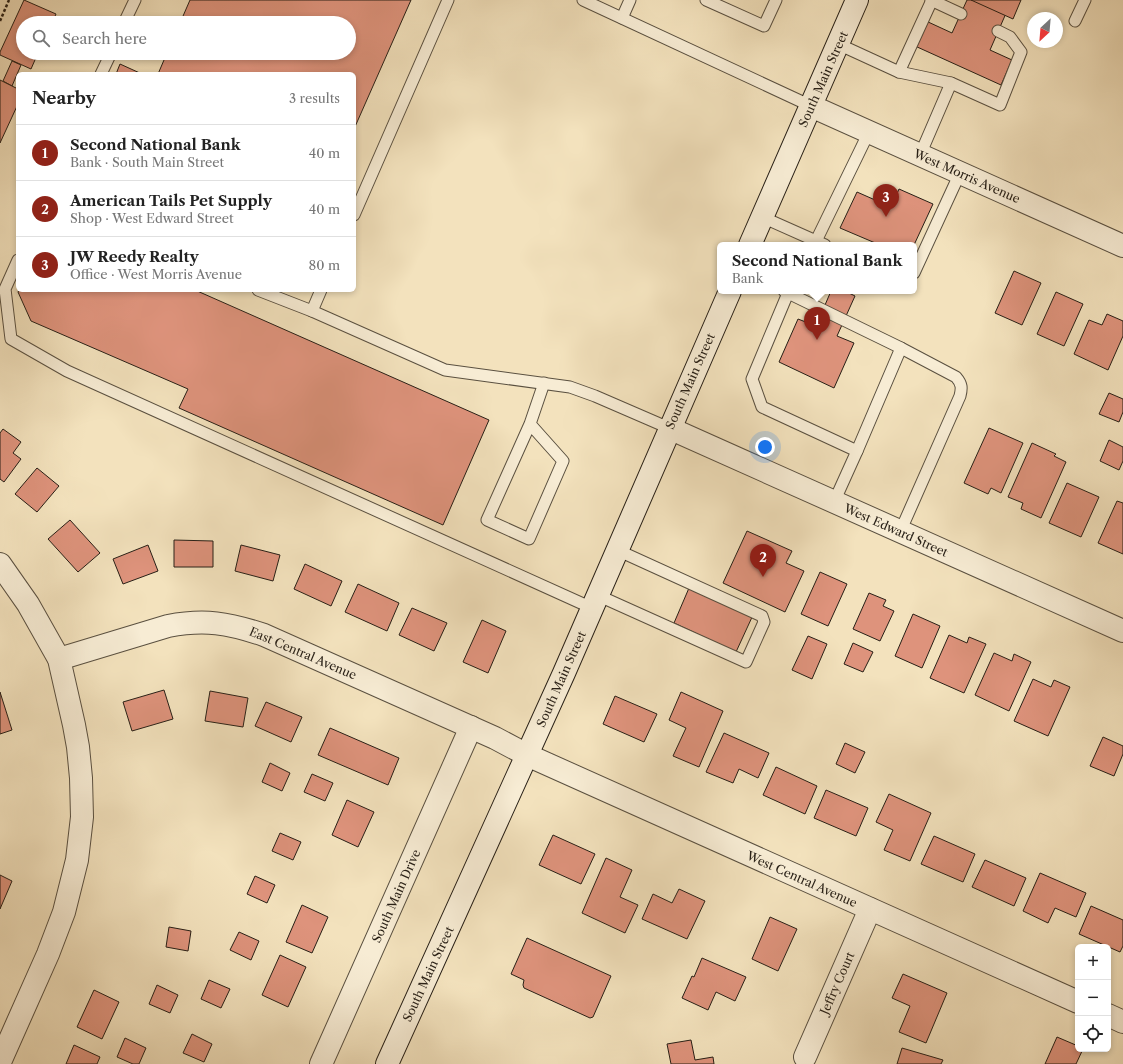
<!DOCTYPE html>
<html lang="en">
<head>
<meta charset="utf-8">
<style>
	body { margin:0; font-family:"Libre Caslon Text",serif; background:#f6f6f6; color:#222 }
	.controls { position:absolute; right:12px; bottom:12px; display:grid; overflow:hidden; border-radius:6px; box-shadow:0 2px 6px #0003 }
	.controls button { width:36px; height:36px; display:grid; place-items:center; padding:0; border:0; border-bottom:1px solid #e0e0e0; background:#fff; color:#222; font:20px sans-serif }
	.compass { position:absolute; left:1027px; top:12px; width:36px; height:36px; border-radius:50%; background:#fff; box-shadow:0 2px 6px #0003; rotate:206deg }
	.you { position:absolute; left:765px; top:447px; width:14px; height:14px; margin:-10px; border:3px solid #fff; border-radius:50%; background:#1a73e8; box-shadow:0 0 0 6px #1a73e833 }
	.badge { display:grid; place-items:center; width:26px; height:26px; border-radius:50%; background:#8f2418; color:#fff; font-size:13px; font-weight:700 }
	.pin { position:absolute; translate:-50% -33px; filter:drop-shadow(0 1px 2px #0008) }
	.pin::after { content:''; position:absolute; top:21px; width:14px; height:12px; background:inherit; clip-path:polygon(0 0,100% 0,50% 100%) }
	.popup { position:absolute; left:717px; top:242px; width:200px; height:52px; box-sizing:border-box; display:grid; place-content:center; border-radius:6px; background:#fff; filter:drop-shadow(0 1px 3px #0005); font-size:13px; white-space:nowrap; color:#767676 }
	.popup b { font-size:15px; color:#222 }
	.popup::after { content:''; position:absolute; left:50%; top:100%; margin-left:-8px; border:8px solid transparent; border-top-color:#fff }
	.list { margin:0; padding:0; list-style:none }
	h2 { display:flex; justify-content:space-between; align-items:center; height:52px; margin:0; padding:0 16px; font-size:17px }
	h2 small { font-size:13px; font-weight:400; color:#767676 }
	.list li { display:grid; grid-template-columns:26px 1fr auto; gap:12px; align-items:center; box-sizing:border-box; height:56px; padding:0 16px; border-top:1px solid #e0e0e0 }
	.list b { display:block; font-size:15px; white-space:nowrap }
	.list p { margin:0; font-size:13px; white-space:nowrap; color:#767676 }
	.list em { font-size:13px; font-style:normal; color:#767676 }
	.icon { flex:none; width:22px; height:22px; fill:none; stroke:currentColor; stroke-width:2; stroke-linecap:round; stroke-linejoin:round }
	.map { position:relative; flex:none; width:1123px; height:1064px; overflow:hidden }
	.search { position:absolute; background:#fff; box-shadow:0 2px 6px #0003; left:16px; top:16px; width:340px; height:44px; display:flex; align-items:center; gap:10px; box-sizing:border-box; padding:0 14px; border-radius:22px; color:#767676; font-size:15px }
	.panel { position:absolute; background:#fff; box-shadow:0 2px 6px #0003; left:16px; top:72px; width:340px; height:220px; border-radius:6px }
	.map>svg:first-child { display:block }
</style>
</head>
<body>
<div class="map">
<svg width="1123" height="1064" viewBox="0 0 1123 1064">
	<rect width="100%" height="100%" fill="#f3e2bd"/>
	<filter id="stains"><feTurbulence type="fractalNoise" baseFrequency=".005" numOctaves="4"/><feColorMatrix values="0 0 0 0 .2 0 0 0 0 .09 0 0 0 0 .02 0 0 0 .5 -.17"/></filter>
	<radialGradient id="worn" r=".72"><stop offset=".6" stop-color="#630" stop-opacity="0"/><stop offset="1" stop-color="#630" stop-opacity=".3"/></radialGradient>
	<g fill="#de937c" stroke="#271f16">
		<polygon points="24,0 56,14 52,23 23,23 23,53 38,53 31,69 0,55 0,52"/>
		<polygon points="190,0 411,0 354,129 354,74 158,74 167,53 349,53 349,23 180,23"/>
		<polygon points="967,0 982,0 1007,11 990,50 1012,60 1001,85 915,46 926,21 952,33"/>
		<polygon points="971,0 1021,0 1013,19"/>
		<polygon points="12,61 21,65 12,86 3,81"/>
		<polygon points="120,64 142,74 116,74"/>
		<polygon points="0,80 18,89 18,104 0,143"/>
		<polygon points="899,189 933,204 914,245 880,245 840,228 857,192 891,207"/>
		<polygon points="1014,271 1041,283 1022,325 995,313"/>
		<polygon points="19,290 195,290 489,420 443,525 179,408 188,389 31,321 18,292"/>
		<polygon points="831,291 845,291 855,296 837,336 854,343 834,388 779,362 798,319 816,326"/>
		<polygon points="1056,292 1083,304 1064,346 1037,334"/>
		<polygon points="1107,314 1123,321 1123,336 1108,370 1074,354 1089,320 1102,325"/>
		<polygon points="1109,393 1123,399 1123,412 1119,422 1099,414"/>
		<polygon points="989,428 1023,443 1001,493 991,488 988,494 964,483"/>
		<polygon points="3,429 21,442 13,453 21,459 4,482 0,479 0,433"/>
		<polygon points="1109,440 1123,447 1123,461 1119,470 1100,461"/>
		<polygon points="1032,443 1056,454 1054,456 1066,462 1041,518 1021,509 1023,503 1008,497"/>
		<polygon points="37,468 59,486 37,512 15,494"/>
		<polygon points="1067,483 1099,497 1081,537 1049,523"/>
		<polygon points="1117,501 1123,503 1123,554 1098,543"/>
		<polygon points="70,520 100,553 78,572 48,539"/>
		<polygon points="747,531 792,551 786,563 804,571 785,612 723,583"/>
		<polygon points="174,540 213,541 213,567 174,567"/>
		<polygon points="148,545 158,571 123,584 113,559"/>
		<polygon points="241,545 280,555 273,581 235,571"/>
		<polygon points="305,564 342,581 331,606 294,589"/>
		<polygon points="820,572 847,584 828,626 801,614"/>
		<polygon points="358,584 399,603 387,631 345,612"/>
		<polygon points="689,588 753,615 736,652 674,623"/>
		<polygon points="869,593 886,600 883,606 894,611 880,641 853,629"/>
		<polygon points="412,608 447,623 434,651 399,635"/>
		<polygon points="913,614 940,626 922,668 895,656"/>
		<polygon points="482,620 506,631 488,673 463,662"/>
		<polygon points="949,635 967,643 969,637 986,644 964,693 930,678"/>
		<polygon points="808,636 827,644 812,679 792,670"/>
		<polygon points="853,643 873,652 863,672 844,664"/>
		<polygon points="994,653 1012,661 1014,654 1031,662 1009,711 975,695"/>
		<polygon points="1033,679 1051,687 1054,680 1070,687 1048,736 1014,721"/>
		<polygon points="164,690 173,719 132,731 123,702"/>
		<polygon points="210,691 248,698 243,727 205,721"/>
		<polygon points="0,692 12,730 0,734"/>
		<polygon points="681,692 723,711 699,767 673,756 686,728 669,720"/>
		<polygon points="615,696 657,714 644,742 603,724"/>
		<polygon points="266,702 302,717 291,742 255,726"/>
		<polygon points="330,728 399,758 388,785 318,755"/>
		<polygon points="724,733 769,753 758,778 739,769 733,783 706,772"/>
		<polygon points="1103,737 1123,746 1123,754 1114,776 1090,766"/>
		<polygon points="845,743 865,752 855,773 836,764"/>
		<polygon points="270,763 290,773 282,791 262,782"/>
		<polygon points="776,767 817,786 805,814 763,795"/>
		<polygon points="312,774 333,783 325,801 304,792"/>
		<polygon points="826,790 868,808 856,836 814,818"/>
		<polygon points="889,794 931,813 910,861 884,850 893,830 876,822"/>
		<polygon points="347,800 374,812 358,847 332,835"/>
		<polygon points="280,833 301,842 293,860 272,851"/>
		<polygon points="553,835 595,854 581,884 539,865"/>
		<polygon points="934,836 975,854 963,882 921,864"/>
		<polygon points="606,858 632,870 620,897 638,905 625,933 582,913"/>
		<polygon points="985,860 1026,878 1014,906 972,887"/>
		<polygon points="1040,873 1086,893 1076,917 1055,908 1048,923 1023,911"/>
		<polygon points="0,875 12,881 0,909"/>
		<polygon points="255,876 275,885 267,903 247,894"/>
		<polygon points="679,889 705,901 687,939 642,919 653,894 672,903"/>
		<polygon points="302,905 328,917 312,953 286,942"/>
		<polygon points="1091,906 1123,920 1123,946 1120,952 1079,934"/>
		<polygon points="770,917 797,929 778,971 752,959"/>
		<polygon points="169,927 191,931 188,951 166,947"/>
		<polygon points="239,932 259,941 251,960 230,950"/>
		<polygon points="527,938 611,976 593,1017 590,1018 524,988 523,985 524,980 511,974"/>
		<polygon points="280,955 306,967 288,1007 262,995"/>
		<polygon points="702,958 746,977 735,1001 716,992 708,1010 682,998 692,976 694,977"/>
		<polygon points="903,974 947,993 926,1043 899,1032 910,1006 892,998"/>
		<polygon points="209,980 230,989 221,1008 201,999"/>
		<polygon points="157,985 178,995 170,1013 149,1004"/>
		<polygon points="94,990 119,1002 102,1039 77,1027"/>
		<polygon points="192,1034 212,1044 204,1062 183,1053"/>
		<polygon points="1057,1037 1078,1046 1078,1049 1083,1049 1076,1064 1045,1064"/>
		<polygon points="125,1038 146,1048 139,1064 133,1064 117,1057"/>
		<polygon points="691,1040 695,1060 713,1057 714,1064 671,1064 667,1044"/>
		<polygon points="74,1045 100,1057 97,1064 66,1064"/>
		<polygon points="902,1048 943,1060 941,1064 897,1064"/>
	</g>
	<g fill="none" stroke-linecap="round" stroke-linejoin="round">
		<defs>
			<g id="service">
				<polyline points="583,0 811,106"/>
				<polyline points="706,0 764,26 776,0"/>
				<polyline points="931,0 961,14"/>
				<polyline points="622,18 630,0"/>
				<polyline points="1075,21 1085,0"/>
				<polyline points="124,23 135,0"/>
				<polyline points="838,44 899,72 951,83 1000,105 1021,52 1010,37 998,31"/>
				<polyline points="899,72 932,0"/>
				<polyline points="101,74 111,53"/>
				<polyline points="920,155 951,83"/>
				<polyline points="354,215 448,0"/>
				<polyline points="762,217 825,245"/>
				<polyline points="816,241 869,132"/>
				<polyline points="18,260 5,289 11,339 67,371 592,608"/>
				<polyline points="914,273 960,173"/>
				<polyline points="258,290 312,311"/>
				<polyline points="321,290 312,311 445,370 570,387 595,396 669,428"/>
				<path d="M784,291l117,57 55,29c6,7 6,11 4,19l-60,136"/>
				<polyline points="788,293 752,379 762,407 857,451 834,502"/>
				<polyline points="530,424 563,461 529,539 487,520 530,424 544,383"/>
				<polyline points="857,451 901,348"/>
				<polyline points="597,595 746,662 764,622 762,616 617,550"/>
			</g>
			<g id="minor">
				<polyline points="811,106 1123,246"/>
				<polyline points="669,428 1123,631"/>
				<polyline points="0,564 28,604 59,659 74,725 78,747 81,778 82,817 77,860 64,912 48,954 0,1062"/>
				<path d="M59,659l109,-33c37,-7 60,-3 96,9l231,103 32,17 551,247"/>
				<polyline points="1108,1015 1123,1022"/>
				<polyline points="805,1057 870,909"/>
				<polyline points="321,1064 471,727"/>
			</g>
			<g id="secondary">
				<polyline points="750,245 857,0"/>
				<polyline points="387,1064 564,673 730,291"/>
			</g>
		</defs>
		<use href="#service" stroke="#5a5040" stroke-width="13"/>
		<use href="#minor" stroke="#5a5040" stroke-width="24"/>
		<use href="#secondary" stroke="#271f16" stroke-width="24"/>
		<polyline stroke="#271f16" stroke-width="2.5" stroke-dasharray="3 2" stroke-linecap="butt" points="0,21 9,0"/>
		<use href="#service" stroke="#f7ecd4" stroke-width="11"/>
		<use href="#minor" stroke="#f7ecd4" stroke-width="22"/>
		<use href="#secondary" stroke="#f7ecd4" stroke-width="22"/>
	</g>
	<g text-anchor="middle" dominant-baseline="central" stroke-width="3" stroke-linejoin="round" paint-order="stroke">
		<g font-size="12" fill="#271f16" stroke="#f7ecd4">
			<text transform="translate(823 79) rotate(-66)">South Main Street</text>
			<text transform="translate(967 176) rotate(24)">West Morris Avenue</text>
			<text transform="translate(690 381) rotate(-66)">South Main Street</text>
			<text transform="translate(896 530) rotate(24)">West Edward Street</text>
			<text transform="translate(303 653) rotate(23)">East Central Avenue</text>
			<text transform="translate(561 679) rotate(-66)">South Main Street</text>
			<text transform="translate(802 879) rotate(24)">West Central Avenue</text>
			<text transform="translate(396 896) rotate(-66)">South Main Drive</text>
			<text transform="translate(428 974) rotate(-65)">South Main Street</text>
			<text transform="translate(837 983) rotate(-66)">Jeffry Court</text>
		</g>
	</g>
	<rect width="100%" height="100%" filter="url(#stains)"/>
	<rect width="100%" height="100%" fill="url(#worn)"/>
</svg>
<div class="controls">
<button>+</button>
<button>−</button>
<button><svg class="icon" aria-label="locate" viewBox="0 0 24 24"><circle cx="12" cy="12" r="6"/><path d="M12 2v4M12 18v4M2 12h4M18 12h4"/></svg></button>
</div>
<svg class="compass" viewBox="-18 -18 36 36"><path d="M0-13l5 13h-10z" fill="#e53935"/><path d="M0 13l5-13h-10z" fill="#767676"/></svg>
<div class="you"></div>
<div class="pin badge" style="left:817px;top:340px">1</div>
<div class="popup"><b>Second National Bank</b>Bank</div>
<div class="pin badge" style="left:763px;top:577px">2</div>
<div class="pin badge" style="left:886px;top:217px">3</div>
<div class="search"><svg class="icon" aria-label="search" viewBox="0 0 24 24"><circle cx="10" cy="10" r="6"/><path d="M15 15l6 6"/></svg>Search here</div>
<section class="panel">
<h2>Nearby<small>3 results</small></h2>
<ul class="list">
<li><span class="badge">1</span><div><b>Second National Bank</b><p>Bank · South Main Street</p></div><em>40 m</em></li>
<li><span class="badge">2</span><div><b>American Tails Pet Supply</b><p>Shop · West Edward Street</p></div><em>40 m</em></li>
<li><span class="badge">3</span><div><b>JW Reedy Realty</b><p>Office · West Morris Avenue</p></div><em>80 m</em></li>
</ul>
</section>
</div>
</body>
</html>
